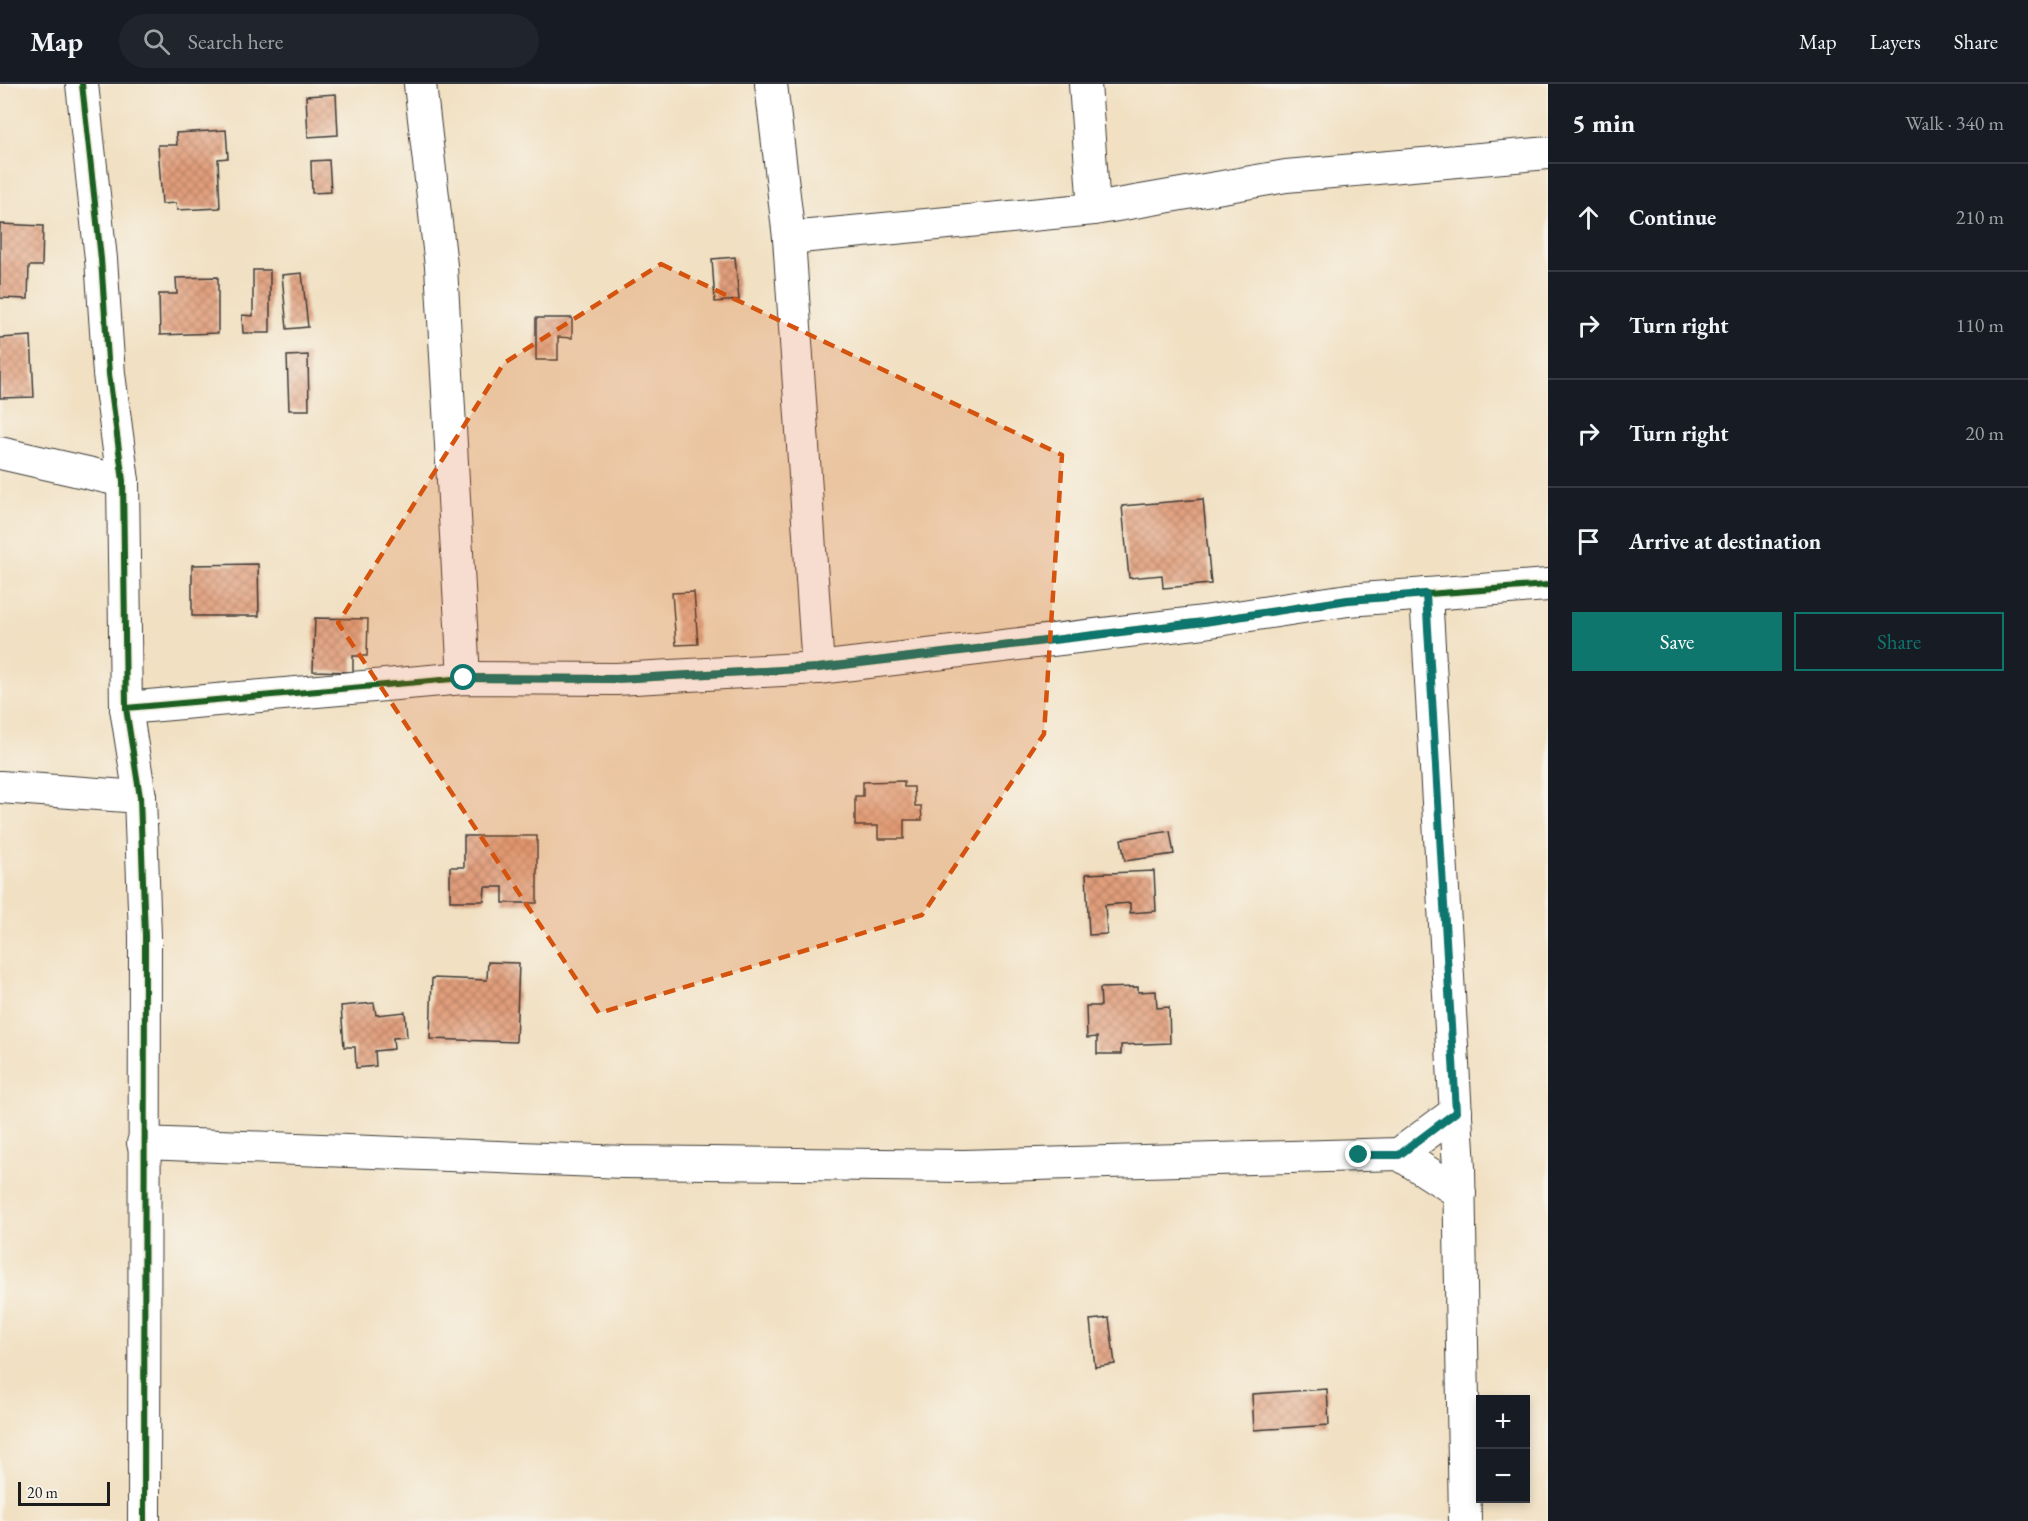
<!DOCTYPE html>
<html lang="en">
<head>
<meta charset="utf-8">
<style>
	body { margin:0; font-family:"EB Garamond",serif; background:#20242c; color:#f1f3f6 }
	.controls { position:absolute; right:18px; bottom:18px; display:grid; overflow:hidden; border-radius:0px; box-shadow:0 3px 9px #0003 }
	.controls button { width:54px; height:54px; display:grid; place-items:center; padding:0; border:0; border-bottom:2px solid #363941; background:#171b24; color:#f1f3f6; font:30px sans-serif }
	.scale { position:absolute; left:18px; bottom:15px; width:92px; box-sizing:border-box; padding-left:6px; border:3px solid #1c1c1c; border-top:0; font-size:16px; line-height:21px; white-space:nowrap; color:#1c1c1c; -webkit-text-stroke:4px #f7f3e8; paint-order:stroke }
	.stop { position:absolute; width:18px; height:18px; margin:-14px; border:4px solid #0f766e; border-radius:50%; background:#fff }
	.stop.end { background:#0f766e; border-color:#fff; box-shadow:0 2px 6px #0008 }
	.list { margin:0; padding:0; list-style:none }
	h2 { display:flex; justify-content:space-between; align-items:center; height:78px; margin:0; padding:0 24px; font-size:26px }
	h2 small { font-size:20px; font-weight:400; color:#9ea1a6 }
	.list li { display:grid; grid-template-columns:39px 1fr auto; gap:18px; align-items:center; box-sizing:border-box; height:108px; padding:0 24px; border-top:2px solid #363941 }
	.list b { display:block; font-size:22px; white-space:nowrap }
	.list em { font-size:20px; font-style:normal; color:#9ea1a6 }
	.actions { display:flex; gap:12px; padding:18px 24px }
	.actions a { flex:1; padding:14px 0; border:2px solid #0f766e; border-radius:0px; text-align:center; font-size:21px; color:#0f766e }
	.actions .main { background:#0f766e; color:#fff }
	.icon { flex:none; width:33px; height:33px; fill:none; stroke:currentColor; stroke-width:2; stroke-linecap:round; stroke-linejoin:round }
	.map { position:relative; flex:none; width:1548px; height:1437px; overflow:hidden }
	header { display:flex; align-items:center; gap:36px; box-sizing:border-box; height:84px; padding:0 30px; background:#171b24; border-bottom:2px solid #363941 }
	header strong { font-size:28px }
	nav { display:flex; gap:33px; margin-inline-start:auto; font-size:21px }
	.search { width:420px; height:54px; background:#20242c; display:flex; align-items:center; gap:15px; box-sizing:border-box; padding:0 21px; border-radius:33px; color:#9ea1a6; font-size:22px }
	main { display:flex }
	aside { flex:1; background:#171b24 }
	.map>svg:first-child { display:block }
</style>
</head>
<body>
<header>
<strong>Map</strong>
<div class="search"><svg class="icon" aria-label="search" viewBox="0 0 24 24"><circle cx="10" cy="10" r="6"/><path d="M15 15l6 6"/></svg>Search here</div>
<nav><a>Map</a><a>Layers</a><a>Share</a></nav>
</header>
<main>
<div class="map">
<svg width="1548" height="1437" viewBox="0 0 1548 1437">
	<defs>
		<pattern id="building-cross-hatch" width="8" height="8" patternUnits="userSpaceOnUse" patternTransform="scale(1.5)"><rect width="8" height="8" fill="#e19e7b"/><path d="M0 0l8 8M0 8l8-8" fill="none" stroke="#b68064"/></pattern>
	</defs>
	<rect width="100%" height="100%" fill="#f7f3e8"/>
	<filter id="ink" filterUnits="userSpaceOnUse"><feTurbulence type="fractalNoise" baseFrequency=".0167" numOctaves="2"/><feDisplacementMap in="SourceGraphic" scale="12" xChannelSelector="R" yChannelSelector="G"/><feConvolveMatrix kernelMatrix="1 2 1 2 8 2 1 2 1" color-interpolation-filters="sRGB"/></filter>
	<filter id="wash" filterUnits="userSpaceOnUse"><feTurbulence type="fractalNoise" baseFrequency=".008" numOctaves="4" result="noise"/><feDisplacementMap in="SourceGraphic" scale="24" xChannelSelector="R" yChannelSelector="G"/><feGaussianBlur stdDeviation="1.35" result="paint"/><feColorMatrix in="noise" values="0 0 0 0 0 0 0 0 0 0 0 0 0 0 0 0 0 1.4 0 .05"/><feComposite in="paint" operator="in"/></filter>
	<g filter="url(#wash)">
		<rect width="100%" height="100%" fill="#f1e0c2"/>
		<g id="blocks">
			<g fill="url(#building-cross-hatch)">
				<polygon points="336,10 338,51 308,53 306,12"/>
				<polygon points="226,46 228,74 218,75 220,124 177,126 176,119 162,120 158,61 177,61 176,49"/>
				<polygon points="329,76 331,108 312,109 311,77"/>
				<polygon points="0,140 43,142 42,182 29,182 28,215 0,214"/>
				<polygon points="735,173 739,216 715,218 712,175"/>
				<polygon points="253,186 270,186 270,249 243,249 242,231 253,232"/>
				<polygon points="302,189 308,243 287,245 282,191"/>
				<polygon points="218,193 218,249 160,251 159,210 177,210 176,194"/>
				<polygon points="536,234 572,234 572,254 558,253 558,276 536,276"/>
				<polygon points="31,252 34,313 0,314 0,254"/>
				<polygon points="308,271 309,326 289,326 287,272"/>
				<polygon points="1203,415 1211,500 1163,504 1162,491 1129,494 1122,422"/>
				<polygon points="258,480 259,532 192,532 192,481"/>
				<polygon points="694,508 698,560 676,561 672,509"/>
				<polygon points="315,534 368,535 367,572 353,572 353,588 313,587"/>
				<polygon points="904,697 904,703 914,703 915,722 921,722 922,736 904,736 904,755 878,755 878,742 855,742 855,712 863,712 863,698"/>
				<polygon points="1170,747 1174,770 1125,777 1121,755"/>
				<polygon points="464,752 537,752 537,819 503,819 503,803 485,803 484,817 450,817 450,783 464,783"/>
				<polygon points="1154,787 1156,827 1130,829 1130,819 1105,821 1107,850 1089,851 1086,790"/>
				<polygon points="488,878 519,879 516,958 430,955 432,894 487,896"/>
				<polygon points="1138,903 1138,908 1156,907 1157,924 1169,923 1170,959 1121,961 1121,970 1097,970 1097,953 1087,954 1086,922 1101,922 1100,904"/>
				<polygon points="374,919 376,931 405,928 407,953 393,954 394,965 375,967 376,982 356,984 355,963 344,963 341,922"/>
				<polygon points="1109,1234 1115,1280 1095,1283 1090,1236"/>
				<polygon points="1327,1305 1329,1341 1254,1346 1252,1310"/>
			</g>
		</g>
	</g>
	<g filter="url(#ink)">
		<use href="#blocks" fill-opacity="0" stroke="#3c3935" stroke-width="1.5"/>
		<g fill="none" stroke-linecap="round" stroke-linejoin="round">
			<defs>
				<g id="street">
					<polyline points="82,0 101,175 109,290 123,397 126,624 140,713 145,852 144,1437"/>
					<polyline points="420,0 441,182 464,594"/>
					<polyline points="771,0 789,154 818,584"/>
					<polyline points="1085,0 1094,125"/>
					<polyline points="789,154 1094,125 1286,92 1548,69"/>
					<polyline points="0,369 123,397"/>
					<polyline points="1426,510 1459,1084 1465,1437"/>
					<polyline points="126,624 464,594 616,595 818,584 1204,538 1348,516 1548,501"/>
					<polyline points="0,703 140,713"/>
					<polyline points="143,1059 624,1078 963,1082 1399,1070 1460,1109"/>
					<polyline points="1399,1070 1456,1028"/>
				</g>
			</defs>
			<use href="#street" stroke="#3c3935" stroke-width="34"/>
			<use href="#street" stroke="#fff" stroke-width="32"/>
			<defs>
				<g id="cycleway">
					<polyline points="82,0 101,175 109,290 123,397 126,624 140,713 145,852 144,1437"/>
					<polyline points="126,624 464,594 616,595 818,584 1204,538 1348,516 1548,501"/>
				</g>
			</defs>
			<use href="#cycleway" stroke="#f7f3e8" stroke-width="10"/>
			<use href="#cycleway" stroke="#1b5e20" stroke-width="6"/>
		</g>
	</g>
	<g fill="none" stroke-linecap="round" stroke-linejoin="round" filter="url(#ink)">
		<polyline stroke="#0f766e" stroke-width="8" points="464,594 616,595 818,584 1204,538 1348,516 1426,510 1456,1028 1399,1071 1359,1071"/>
	</g>
	<path fill="#d4530e" fill-opacity="0.2" stroke="#d4530e" stroke-width="4.5" stroke-dasharray="12 8" stroke-linejoin="round" d="M661,180l401,191 -18,279 -122,181 -323,98 -261,-390 166,-260z"/>
</svg>
<div class="controls">
<button>+</button>
<button>−</button>
</div>
<div class="scale">20 m</div>
<div class="stop" style="left:464px;top:594px"></div>
<div class="stop end" style="left:1359px;top:1071px"></div>
</div>
<aside>
<h2>5 min<small>Walk · 340 m</small></h2>
<ul class="list">
<li><svg class="icon" aria-label="ahead" viewBox="0 0 24 24"><path d="M12 20V5M6 11l6-6 6 6"/></svg><div><b>Continue</b></div><em>210 m</em></li>
<li><svg class="icon" aria-label="right" viewBox="0 0 24 24"><path d="M7 20v-9h11M14 6l5 5-5 5"/></svg><div><b>Turn right</b></div><em>110 m</em></li>
<li><svg class="icon" aria-label="right" viewBox="0 0 24 24"><path d="M7 20v-9h11M14 6l5 5-5 5"/></svg><div><b>Turn right</b></div><em>20 m</em></li>
<li><svg class="icon" aria-label="arrive" viewBox="0 0 24 24"><path d="M6 21V4h12l-3 4 3 4H6"/></svg><div><b>Arrive at destination</b></div></li>
</ul>
<div class="actions"><a class="main">Save</a><a>Share</a></div>
</aside>
</main>
</body>
</html>
